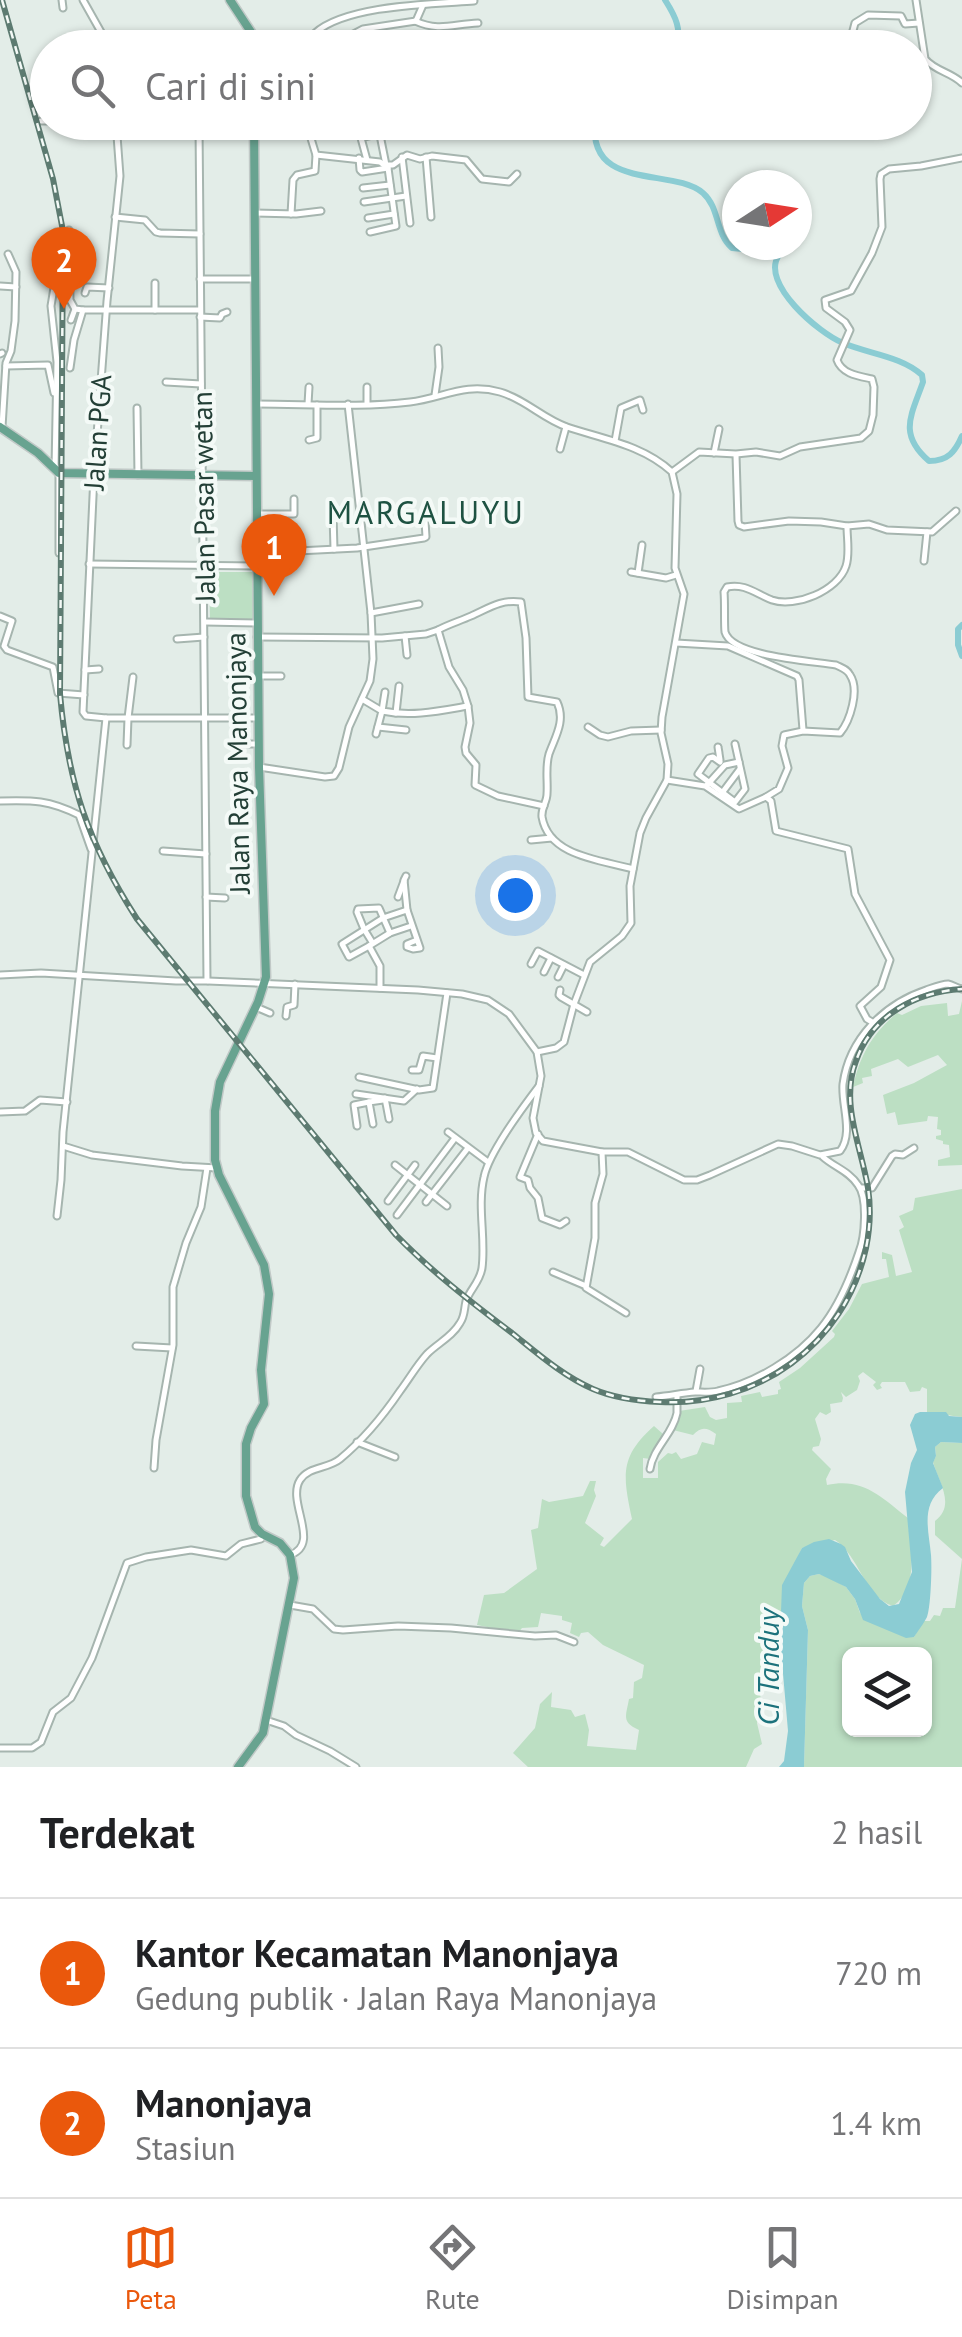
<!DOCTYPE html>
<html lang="id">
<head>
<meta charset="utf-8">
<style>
	body { margin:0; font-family:"PT Sans",sans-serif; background:#f2f2f2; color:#202124 }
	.controls { position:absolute; right:30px; bottom:30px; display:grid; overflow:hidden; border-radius:15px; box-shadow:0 2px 8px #0004 }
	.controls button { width:90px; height:90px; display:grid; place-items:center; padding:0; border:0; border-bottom:2px solid #e0e0e0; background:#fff; color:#202124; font:50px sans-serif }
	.compass { position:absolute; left:722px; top:170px; width:90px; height:90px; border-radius:50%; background:#fff; box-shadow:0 2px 8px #0004; rotate:78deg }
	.you { position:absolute; left:515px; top:895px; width:35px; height:35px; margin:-25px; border:8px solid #fff; border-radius:50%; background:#1a73e8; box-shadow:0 0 0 15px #1a73e833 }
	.badge { display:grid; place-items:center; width:65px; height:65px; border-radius:50%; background:#ea580c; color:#fff; font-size:32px; font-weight:700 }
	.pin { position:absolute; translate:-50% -82px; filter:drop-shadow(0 2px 5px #0008) }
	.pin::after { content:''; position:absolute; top:52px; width:35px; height:30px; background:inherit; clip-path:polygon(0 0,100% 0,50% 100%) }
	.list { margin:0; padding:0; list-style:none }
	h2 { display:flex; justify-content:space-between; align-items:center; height:130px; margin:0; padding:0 40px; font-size:42px }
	h2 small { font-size:32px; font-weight:400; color:#757577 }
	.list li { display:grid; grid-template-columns:65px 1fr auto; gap:30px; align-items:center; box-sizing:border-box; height:150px; padding:0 40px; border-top:2px solid #e0e0e0 }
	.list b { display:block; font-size:38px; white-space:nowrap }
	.list p { margin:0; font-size:32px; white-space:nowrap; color:#757577 }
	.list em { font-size:32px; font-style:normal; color:#757577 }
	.icon { flex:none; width:55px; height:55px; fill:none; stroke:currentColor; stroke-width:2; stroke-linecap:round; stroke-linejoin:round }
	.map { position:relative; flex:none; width:962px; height:1767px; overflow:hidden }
	.search { position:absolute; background:#fff; box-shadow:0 2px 8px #0004; left:30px; right:30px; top:30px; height:110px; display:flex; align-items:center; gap:25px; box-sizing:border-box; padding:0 35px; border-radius:55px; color:#757577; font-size:38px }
	.sheet { height:430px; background:#fff }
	nav { display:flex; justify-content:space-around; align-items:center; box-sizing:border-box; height:140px; border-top:2px solid #e0e0e0; background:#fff; font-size:28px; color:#757577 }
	nav a { display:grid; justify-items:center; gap:5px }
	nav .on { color:#ea580c }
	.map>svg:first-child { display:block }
</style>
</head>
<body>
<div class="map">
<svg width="962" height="1767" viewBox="0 0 962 1767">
	<rect width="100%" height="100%" fill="#e3ede8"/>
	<g fill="#bcdfc3" fill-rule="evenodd">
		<polygon points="209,572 253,572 253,620 210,620"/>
		<path d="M962,1001v164l-24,1v-6l12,-3 -1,-12 -6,-1v-3l-7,-2v-3l5,-1v-5l-4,-1 1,-12 -10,-1 -1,5 -29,4 -3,-13 -8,2 -4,-19 31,-12 33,-18 -9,-10 -30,12 -10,-8 -27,10 1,7 -10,2 1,5 -10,4c7,-32 19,-53 44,-74l5,2 19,-9 26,-3 1,13 11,-2z"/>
		<path d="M962,1189v228c-12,-1 -22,-4 -35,-5v-23l-5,-2 -2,4 -10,1 -5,-10h-23l-2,3 2,3 -5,2 -4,-5 3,-3 -13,-10 -5,4 2,5 -3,9 -11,7 -5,-5 2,6 -1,4 -12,2 1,8 -5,3 -6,-3 -5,7 6,20 -2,7 -6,1 -1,3 19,19 -5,10 1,6c36,-8 54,12 81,33 1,28 13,68 -15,88 -29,-9 -34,-51 -58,-66l-33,8c-17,34 -22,77 -21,115l-16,-2 5,17 -8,7 -5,38 5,21 -8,5 -8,18h-218l-15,-14 22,-25 5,-24 12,-12 -1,15 20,3 4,7 10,-3 4,16 -2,16 49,4 3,-20c-18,-8 -13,-14 -10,-31l4,-1 1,-16 8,-4 2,-13 -41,-20 -15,-13 -7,1 -2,4 -9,-4 2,-10 -10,-3v-4l-21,-3 -3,14 -16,1 -4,5 -41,-8 7,-30 20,-2 33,-24 -6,-39 7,-2 4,-29 7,3 34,-6 7,-15h6l-2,9 2,6 -11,27 19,15 -4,7 4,2 28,-28c-9,-43 -13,-62 22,-93l9,8 -2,5 1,1 -12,19 -7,-1v20h15v-16l10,-9 4,1 4,-2 5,7 16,-5 5,-12 12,3 2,-11c-10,-7 -15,-7 -23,1l-20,-5 6,-19 26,-4 5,10 6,3 11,-2v-15l15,-1 -1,-6 19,-4 2,5 16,-3v-4l3,-1 -2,-7 21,-14 34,-31 1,-3 -3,-3 17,-22 13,-25 27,-7 -3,-18h-4v-7l10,3 4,21 16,-4 -13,-42 5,-3 -5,-11 14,-6 2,-12z"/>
		<path d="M941,1442l21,1v324h-158l4,-137 -6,-24 2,-23 6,-7 9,-2 9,3 18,10 9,12 5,14 54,24 9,-16h7l4,-6 6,1 3,-8h12l7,-49 -27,-24v-14c21,-16 4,-38 -2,-59l3,-6 -1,-9zM850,1654h74v76h-74z"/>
	</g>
	<path fill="#8bccd3" d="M920,1412h26l3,4 13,1v26l-21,-1 -6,5 1,9 -3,7 10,25c-23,17 -14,43 -12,67 1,11 0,51 -4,62 -3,6 -9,14 -13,20l-8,1 -43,-18 -8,-21 -9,-12 -27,-13 -9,2 -6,7 -2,23 6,24 -4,137h-25l5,-6 4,-30 -8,-92 2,-54 20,-37 12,-6 15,-3 12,5 4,3 6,14 29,38 9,7 10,-2 13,-32 -7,-80 6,-29 6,-13 -7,-25 5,-11z"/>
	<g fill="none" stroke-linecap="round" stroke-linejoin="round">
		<g stroke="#8bccd3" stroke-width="6">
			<path d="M665,0c9,14 20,33 8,48"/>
			<path d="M595,122c-7,70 78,45 108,71 17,15 12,40 29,55l11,1 11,-4"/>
			<path d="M791,245c-4,4 -9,6 -12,10 -20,28 41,79 64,88 26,11 58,13 79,32l1,7c-12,34 -25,52 6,79 19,0 26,-9 33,-25"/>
			<polyline points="962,625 958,629 958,645 962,656"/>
		</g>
		<defs>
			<g id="minor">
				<polyline points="62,0 63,8"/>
				<polyline points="83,0 110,48"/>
				<path d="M916,0l9,59c10,12 26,13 37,24"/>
				<path d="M415,21c24,11 38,3 63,2"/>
				<path d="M315,33c31,-28 117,-29 159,-32"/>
				<polyline points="327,48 363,29 416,21 423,5"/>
				<polyline points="820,48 850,42 855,23 868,15 901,16 905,24 919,23"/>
				<polyline points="41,121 48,121"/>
				<polyline points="85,122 310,128 344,122"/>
				<polyline points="116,122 120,176 107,301 94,475 83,712 86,716 106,718 259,718"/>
				<polyline points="306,122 316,155 380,162 388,168 396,226 370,232"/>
				<polyline points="402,157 410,223"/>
				<polyline points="426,157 431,217"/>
				<polyline points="359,158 360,170 362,172 388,168"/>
				<polyline points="367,160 361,138 377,134 380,135 386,165 393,165 407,155 420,159 432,156 466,160 482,179 509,182 517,174"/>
				<polyline points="363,188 390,185"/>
				<polyline points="364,202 406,196"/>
				<polyline points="255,213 296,214 321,211"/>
				<polyline points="291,214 293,180 297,175 315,171 316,155"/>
				<polyline points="115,217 145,220 156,232 160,233 200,234"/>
				<polyline points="368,218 394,214"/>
				<polyline points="69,230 70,300 75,309 83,310"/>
				<polyline points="200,279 254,279"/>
				<polyline points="0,286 16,287"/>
				<polyline points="85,293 87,287 109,288"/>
				<polyline points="155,310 155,283"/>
				<polyline points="200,317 220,318 222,314 227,312"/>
				<polyline points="71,320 75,309"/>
				<polyline points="0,354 2,353"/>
				<polyline points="6,366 48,365 54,393"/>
				<polyline points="70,368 74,340 83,310 200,310"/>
				<polyline points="166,382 201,384"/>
				<polyline points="367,387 367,404"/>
				<polyline points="435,395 439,367 438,348"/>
				<path d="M257,404c51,0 103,4 153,-2 33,-4 55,-20 90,-10 25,7 43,27 67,35 36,12 76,18 105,45l5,22 -2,74 9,26 -22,123 -1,16 7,31 -1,16 -21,38 -6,15 -10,53 1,37 -9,13 -32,26 -16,42 -10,38 -8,6 -19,4"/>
				<polyline points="308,404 309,387"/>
				<polyline points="137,408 138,475"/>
				<polyline points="2,427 6,363 11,351 15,321 16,272 8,254"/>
				<polyline points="309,440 317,438 317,405"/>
				<polyline points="615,441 621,408 640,400 643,410"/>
				<polyline points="560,449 566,427"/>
				<polyline points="714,453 719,429"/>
				<polyline points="736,455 738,521 739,525 744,527 789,521 821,522 847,526 869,524 887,530 932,532 956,511"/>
				<polyline points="55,469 57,362 51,306 58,263 56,232"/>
				<path d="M672,472l27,-20 37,2 20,-2 24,4 20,-9 61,-9 8,-7 4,-16 1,-28 -2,-8c-14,-3 -30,-5 -35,-19l13,-30 -5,-8 -19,-14 -1,-8 26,-9 21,-38 10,-26 -2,-48 1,-5 8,-5 32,-3 41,-8"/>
				<polyline points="59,473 59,553"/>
				<polyline points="257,514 294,514 294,499"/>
				<polyline points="333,515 334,549"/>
				<polyline points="258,553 357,548 424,538 426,537 425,521"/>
				<polyline points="924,561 927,532"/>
				<polyline points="89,564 256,566"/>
				<polyline points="631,572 666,578 676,575"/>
				<polyline points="638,573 642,545"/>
				<polyline points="371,613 419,604"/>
				<polyline points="0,616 12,621 4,646 7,650 53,667 58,693 84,695"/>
				<polyline points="205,622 257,623"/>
				<path d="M438,630c11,-6 22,-9 33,-14 18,-8 30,-17 50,-14l5,36 2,59 29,5c9,19 -2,35 -8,52 -4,13 -1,27 -2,40 0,8 -6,14 -5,23 7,40 60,43 91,52"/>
				<polyline points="405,636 407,655"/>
				<polyline points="257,637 382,638 426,634 438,630 449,667 463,690 468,706 470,723 465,747 466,753 476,765 475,785 498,796 544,806"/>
				<polyline points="177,639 204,637"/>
				<polyline points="676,643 728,646 797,676 799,680 803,730"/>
				<polyline points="85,670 99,669"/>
				<polyline points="258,676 281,676"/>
				<path d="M385,692l-3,19c30,6 57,0 86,-5"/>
				<polyline points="362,699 382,711 376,734"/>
				<polyline points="396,713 399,686"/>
				<polyline points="378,727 406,730"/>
				<polyline points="588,727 600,735 608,737 631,731 661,730"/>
				<polyline points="243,744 259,744"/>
				<polyline points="127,745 128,718 133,677"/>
				<polyline points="719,753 718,747 720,760"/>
				<polyline points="720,762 713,757 709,758 698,774 735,802 745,789 735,744"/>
				<polyline points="259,767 325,777 334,776 339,768 349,727 370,681 373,659 371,613 348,404"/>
				<polyline points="667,780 705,786 739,809 766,797 771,801 776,831 848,849 855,894 890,960 881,987 860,1006 867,1019 872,1022"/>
				<polyline points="707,785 725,765 739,762"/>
				<polyline points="722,793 740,769"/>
				<path d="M766,797l13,-8 9,-21 -6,-22 2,-11 19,-4 37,2c10,-12 20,-43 10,-58 -3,-6 -8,-7 -14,-10 -23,-4 -104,-8 -111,-33 -1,-7 0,-30 -1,-40l3,-5c18,-4 29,7 45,13 23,8 66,-9 74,-34 4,-12 1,-27 1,-40"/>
				<path d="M0,801c33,-1 49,-1 79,14l12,34"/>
				<polyline points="531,840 552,838"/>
				<polyline points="163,851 206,854"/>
				<polyline points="406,876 404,880 407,910 420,948 413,949 407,947 407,944 417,940"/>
				<polyline points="206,897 225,898"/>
				<polyline points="398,897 404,881"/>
				<polyline points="372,942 364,929 357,912 358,909 379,908 390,933"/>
				<polyline points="369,946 349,957 342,944 383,918 407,910"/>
				<polyline points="531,964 538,951 584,975"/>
				<polyline points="544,972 551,958"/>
				<polyline points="0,975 41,973 176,981 207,981 199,126"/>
				<polyline points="558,977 564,965"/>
				<path d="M208,981l210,9 44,4 26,6 21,14 28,38 4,24 -8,42 3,15 7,8 59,11h26l56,28h13l13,-5 68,-31 14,2 28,9 20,-4c14,-18 1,-46 3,-67 6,-45 41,-80 83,-94 6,-2 16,-6 22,-6 5,1 9,4 14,5"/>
				<polyline points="380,988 380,966 369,946 390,933 411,926"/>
				<polyline points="560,990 559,995 561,997 587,1012"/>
				<polyline points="256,1007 270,1013"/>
				<polyline points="286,1016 287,1007 294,1005 295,984"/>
				<polyline points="412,1070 419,1070 423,1056 437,1058"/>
				<polyline points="359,1077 419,1090 433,1088 447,993"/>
				<polyline points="356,1094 404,1101 417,1089"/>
				<polyline points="385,1098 389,1119"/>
				<polyline points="0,1112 25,1111 40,1100 67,1102"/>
				<polyline points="373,1124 369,1102 383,1100"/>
				<polyline points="357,1126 354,1105 369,1102"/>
				<polyline points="448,1132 488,1162"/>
				<polyline points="538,1134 520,1177 528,1180 530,1188 538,1198 542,1218 560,1225 566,1221"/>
				<polyline points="63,1146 92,1155 182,1166 217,1168"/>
				<polyline points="602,1152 603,1174 595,1203 595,1238 586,1288 626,1313"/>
				<polyline points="395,1165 447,1206"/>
				<polyline points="861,1188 872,1188 892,1156 895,1154 903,1155 914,1148"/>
				<polyline points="388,1201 415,1165"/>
				<polyline points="426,1202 468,1148"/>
				<polyline points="397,1215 455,1138"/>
				<polyline points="57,1216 61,1180 63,1132 106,718"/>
				<polyline points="553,1272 586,1286"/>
				<polyline points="136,1346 172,1348"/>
				<polyline points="696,1391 700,1369"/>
				<path d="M656,1397c13,-1 26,-4 39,-5 7,0 15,1 23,-1 37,-8 79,-33 103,-63 18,-22 29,-49 38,-76 6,-15 9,-54 -1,-67 -9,-14 -24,-18 -35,-28"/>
				<polyline points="357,1442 395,1457"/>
				<polyline points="154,1468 156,1440 173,1345 173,1287 186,1243 201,1207 207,1168"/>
				<path d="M650,1469c3,-21 23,-35 27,-56 0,-6 0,-12 0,-18"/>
				<path d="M290,1555c32,-11 -4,-53 10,-75 9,-14 28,-11 40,-21 23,-19 43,-43 60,-68 9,-12 17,-26 27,-37 11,-11 25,-17 33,-31 5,-7 4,-14 6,-22 4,-12 14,-19 16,-33 4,-30 -5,-61 2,-91 5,-25 39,-70 55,-91"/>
				<polyline points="290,1605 313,1609 334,1629 343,1630 398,1626 451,1628 535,1636 556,1635 574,1642"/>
				<polyline points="266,1720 284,1726 296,1735 330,1751 356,1767"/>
				<polyline points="0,1748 32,1748 41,1742 53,1712 71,1698 92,1658 127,1563 146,1557 191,1550 226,1556 241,1544 261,1539 262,1534"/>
			</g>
			<g id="major">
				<polyline points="230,0 253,35 256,48"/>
				<polyline points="0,427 38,453 59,473 256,476"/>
				<polyline points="238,1767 263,1733 294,1578 290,1555 280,1543 262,1534 255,1527 246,1496 246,1444 251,1428 264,1404 261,1370 269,1294 264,1265 219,1175 215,1160 215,1111 220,1082 258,1002 266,977 259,767 254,122"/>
			</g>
		</defs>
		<use href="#minor" stroke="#a6b5af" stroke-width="9"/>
		<use href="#major" stroke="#c1c9c7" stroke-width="11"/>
		<use href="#minor" stroke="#fff" stroke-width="5"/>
		<use href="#major" stroke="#68a390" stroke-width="8"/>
		<defs>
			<path id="rail" d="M2,0l51,179 10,52 -3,463c8,90 28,149 77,225l259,316c36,37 75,67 116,98 25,20 51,43 81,56 21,9 44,12 67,13 97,5 185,-57 206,-154 4,-19 5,-40 2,-60 -7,-42 -28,-85 -12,-127 16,-46 60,-69 106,-72"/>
		</defs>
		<use href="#rail" stroke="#5d7b71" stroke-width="6"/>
		<use href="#rail" stroke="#f4faf7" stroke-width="2.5" stroke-dasharray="8" stroke-linecap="butt"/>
	</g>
	<g text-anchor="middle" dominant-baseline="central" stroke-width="8" stroke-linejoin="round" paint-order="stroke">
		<g font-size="28" fill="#233f36" stroke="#f4faf7">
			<text transform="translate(97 432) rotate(-86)">Jalan PGA</text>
			<text transform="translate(203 497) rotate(-91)">Jalan Pasar wetan</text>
			<text transform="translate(237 763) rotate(-91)">Jalan Raya Manonjaya</text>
		</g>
		<g font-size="30" font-style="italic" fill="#1c727c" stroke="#f4faf7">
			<text transform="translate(767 1667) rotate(-90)">Ci Tanduy</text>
		</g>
		<g font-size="32" letter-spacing="2.5" fill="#1e5242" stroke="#f4faf7">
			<text x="426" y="512">MARGALUYU</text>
		</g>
	</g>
</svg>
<div class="controls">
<button><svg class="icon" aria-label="layers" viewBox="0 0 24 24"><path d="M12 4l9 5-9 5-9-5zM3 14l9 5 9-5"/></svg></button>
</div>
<svg class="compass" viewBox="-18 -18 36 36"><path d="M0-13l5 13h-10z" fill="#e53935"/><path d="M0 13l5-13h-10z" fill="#757577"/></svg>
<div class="you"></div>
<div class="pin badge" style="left:274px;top:596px">1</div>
<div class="pin badge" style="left:64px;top:309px">2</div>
<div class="search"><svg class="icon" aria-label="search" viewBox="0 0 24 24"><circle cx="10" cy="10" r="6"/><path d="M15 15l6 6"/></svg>Cari di sini</div>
</div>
<section class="sheet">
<h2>Terdekat<small>2 hasil</small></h2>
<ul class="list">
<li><span class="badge">1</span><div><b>Kantor Kecamatan Manonjaya</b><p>Gedung publik · Jalan Raya Manonjaya</p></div><em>720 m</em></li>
<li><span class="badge">2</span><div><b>Manonjaya</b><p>Stasiun</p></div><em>1.4 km</em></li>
</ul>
</section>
<nav>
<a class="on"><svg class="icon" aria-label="map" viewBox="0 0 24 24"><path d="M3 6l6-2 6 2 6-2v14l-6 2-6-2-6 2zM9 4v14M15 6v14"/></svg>Peta</a>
<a><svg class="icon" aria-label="directions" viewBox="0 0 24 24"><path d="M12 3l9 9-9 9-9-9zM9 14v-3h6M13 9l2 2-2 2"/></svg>Rute</a>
<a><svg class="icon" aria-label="saved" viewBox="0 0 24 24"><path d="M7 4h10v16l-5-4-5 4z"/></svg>Disimpan</a>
</nav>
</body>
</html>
